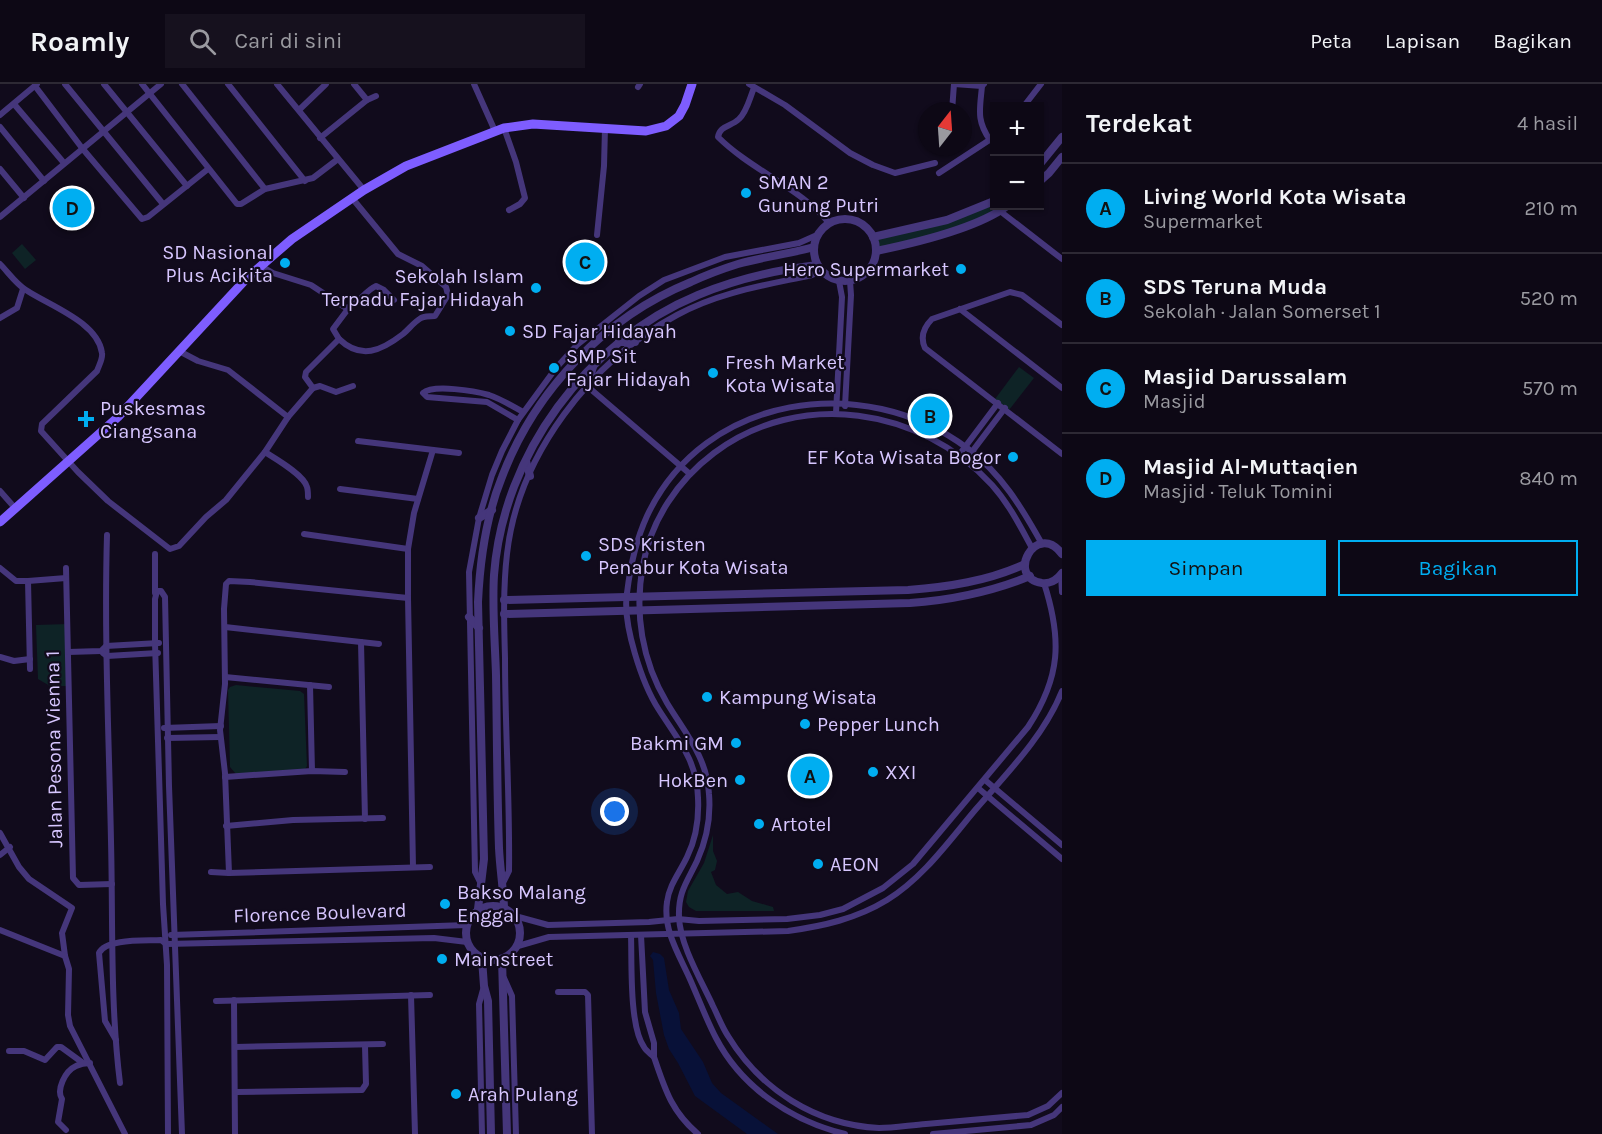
<!DOCTYPE html>
<html lang="id">
<head>
<meta charset="utf-8">
<style>
	body { margin:0; font-family:Karla,sans-serif; background:#16111e; color:#f1f3f6 }
	.controls { position:absolute; right:18px; top:18px; display:grid; overflow:hidden; border-radius:0px; box-shadow:0 2px 4px #0004 }
	.controls button { width:54px; height:54px; display:grid; place-items:center; padding:0; border:0; border-bottom:2px solid #2d2934; background:#0d0815; color:#f1f3f6; font:30px sans-serif }
	.compass { position:absolute; left:918px; top:18px; width:54px; height:54px; border-radius:50%; background:#0d0815; box-shadow:0 2px 4px #0004; rotate:17deg }
	.you { position:absolute; left:615px; top:728px; width:21px; height:21px; margin:-15px; border:4px solid #fff; border-radius:50%; background:#1a73e8; box-shadow:0 0 0 9px #1a73e833 }
	.badge { display:grid; place-items:center; width:39px; height:39px; border-radius:50%; background:#00aef1; color:#111; font-size:20px; font-weight:700 }
	.pin { position:absolute; translate:-50% -50%; border:3px solid #fff; box-shadow:0 2px 6px #0006 }
	.list { margin:0; padding:0; list-style:none }
	h2 { display:flex; justify-content:space-between; align-items:center; height:78px; margin:0; padding:0 24px; font-size:26px }
	h2 small { font-size:20px; font-weight:400; color:#9a9aa0 }
	.list li { display:grid; grid-template-columns:39px 1fr auto; gap:18px; align-items:center; box-sizing:border-box; height:90px; padding:0 24px; border-top:2px solid #2d2934 }
	.list b { display:block; font-size:22px; white-space:nowrap }
	.list p { margin:0; font-size:20px; white-space:nowrap; color:#9a9aa0 }
	.list em { font-size:20px; font-style:normal; color:#9a9aa0 }
	.actions { display:flex; gap:12px; padding:18px 24px }
	.actions a { flex:1; padding:14px 0; border:2px solid #00aef1; border-radius:0px; text-align:center; font-size:21px; color:#00aef1 }
	.actions .main { background:#00aef1; color:#111 }
	.icon { flex:none; width:33px; height:33px; fill:none; stroke:currentColor; stroke-width:2; stroke-linecap:round; stroke-linejoin:round }
	.map { position:relative; flex:none; width:1062px; height:1050px; overflow:hidden }
	header { display:flex; align-items:center; gap:36px; box-sizing:border-box; height:84px; padding:0 30px; background:#0d0815; border-bottom:2px solid #2d2934 }
	header strong { font-size:28px }
	nav { display:flex; gap:33px; margin-inline-start:auto; font-size:21px }
	.search { width:420px; height:54px; background:#16111e; display:flex; align-items:center; gap:15px; box-sizing:border-box; padding:0 21px; border-radius:0px; color:#9a9aa0; font-size:22px }
	main { display:flex }
	aside { flex:1; background:#0d0815 }
	.map>svg:first-child { display:block }
</style>
</head>
<body>
<header>
<strong>Roamly</strong>
<div class="search"><svg class="icon" aria-label="search" viewBox="0 0 24 24"><circle cx="10" cy="10" r="6"/><path d="M15 15l6 6"/></svg>Cari di sini</div>
<nav><a>Peta</a><a>Lapisan</a><a>Bagikan</a></nav>
</header>
<main>
<div class="map">
<svg width="1062" height="1050" viewBox="0 0 1062 1050">
	<rect width="100%" height="100%" fill="#110b1c"/>
	<g fill="#0e2326">
		<polygon points="994,117 994,122 1007,122 966,142 876,167 873,153 947,136"/>
		<polygon points="22,160 36,176 25,185 12,169"/>
		<polygon points="1019,283 1034,294 1009,326 995,315"/>
		<polygon points="68,540 70,602 50,602 38,595 36,541"/>
		<polygon points="236,601 300,607 304,610 307,682 304,687 236,690 230,683 228,606 230,603"/>
		<polygon points="713,751 713,767 717,777 715,786 711,788 716,801 727,810 738,808 752,817 773,823 774,827 696,827 689,823 686,818 688,807 704,779"/>
	</g>
	<polygon fill="#081138" points="653,868 660,870 664,874 669,906 679,929 681,945 703,978 712,999 721,1009 778,1050 747,1050 695,1012 678,979 669,965 664,951 656,909 653,876 650,872"/>
	<g fill="none" stroke-linecap="round" stroke-linejoin="round">
		<g stroke="#45367b" stroke-width="6">
			<polyline points="65,0 163,120"/>
			<polyline points="104,0 187,102"/>
			<polyline points="142,0 237,120 241,120 265,105 313,94 338,75"/>
			<polyline points="182,0 265,105"/>
			<polyline points="228,0 305,97"/>
			<polyline points="277,0 364,106"/>
			<polyline points="354,0 367,16"/>
			<polyline points="474,0 495,47"/>
			<polyline points="749,0 785,21 850,69 873,81 895,89 935,79"/>
			<polyline points="954,0 982,2 984,0"/>
			<polyline points="35,2 82,64 142,135 148,133 208,85"/>
			<path d="M982,2c-2,23 -6,34 8,54"/>
			<polyline points="638,3 640,0"/>
			<path d="M754,4c-4,9 -7,24 -15,31 -8,8 -19,6 -21,18 33,33 84,52 111,86"/>
			<polyline points="14,20 64,79"/>
			<polyline points="1024,22 1041,0"/>
			<polyline points="299,26 326,0"/>
			<polyline points="952,27 954,0"/>
			<polyline points="0,31 37,0"/>
			<polyline points="0,43 44,97"/>
			<polyline points="504,44 516,78 525,114 520,120 509,126"/>
			<polyline points="320,54 367,16 376,12"/>
			<polyline points="0,85 24,114"/>
			<polyline points="939,89 994,53"/>
			<polyline points="998,122 1000,127 1062,175"/>
			<polyline points="0,133 161,0"/>
			<polyline points="597,151 604,82 605,44"/>
			<path d="M0,180c8,8 16,20 26,26 22,15 72,32 76,63 1,6 -3,12 -5,18l-55,53 -1,7 37,41 30,29 62,48 9,-3 27,-29 20,-17 39,-48 23,-35"/>
			<path d="M261,182l12,7 38,12 35,23c12,-2 18,-17 30,-22l8,4 10,10"/>
			<polyline points="960,225 1062,304"/>
			<polyline points="0,234 17,224 23,205"/>
			<path d="M1062,241l-40,-30 -12,-3 -78,27c-8,8 -12,18 -7,29l137,106"/>
			<polyline points="339,255 333,245 348,225"/>
			<path d="M179,267l19,10 30,9 60,47 25,-29 -8,-11 1,-5 33,-33c22,21 42,12 64,-5 6,-5 11,-12 18,-16 4,-2 9,-2 14,-2l13,-21 -2,-8 -24,-21 -24,-12 -46,-56"/>
			<polyline points="587,302 690,390"/>
			<polyline points="313,304 320,302 336,308 353,302"/>
			<polyline points="845,322 851,211 850,197"/>
			<polyline points="836,329 842,213 839,197"/>
			<path d="M518,336l-31,-18 -60,-5 -4,-4c10,-9 52,-2 66,2 12,4 23,11 34,17"/>
			<polyline points="358,357 459,369"/>
			<path d="M265,368c11,7 39,23 42,35 1,3 1,7 1,10"/>
			<polyline points="959,371 998,319"/>
			<polyline points="965,377 1005,324"/>
			<polyline points="340,405 418,415"/>
			<polyline points="0,407 15,424"/>
			<polyline points="304,450 408,465"/>
			<path d="M107,451c-3,102 2,204 4,306 2,80 -1,162 9,242"/>
			<path d="M1032,464c-12,-22 -23,-44 -40,-63 -71,-78 -193,-96 -278,-32 -36,27 -63,67 -71,112 -9,48 -1,96 24,138 18,30 40,54 42,91 2,24 -2,45 -12,67 -10,21 -19,31 -18,56 1,28 22,63 34,89 5,10 9,21 15,30 33,54 88,89 151,92 15,0 32,-3 47,-4 34,-3 68,-6 102,-9l20,-9 14,-13"/>
			<polyline points="0,484 16,497 28,497 30,585"/>
			<polyline points="66,484 73,794 79,801 112,800"/>
			<polyline points="1061,491 1062,508"/>
			<polyline points="28,497 66,494"/>
			<polyline points="155,509 155,470"/>
			<polyline points="225,543 379,560"/>
			<polyline points="361,558 365,735"/>
			<polyline points="68,568 101,567 106,562 159,559"/>
			<polyline points="103,569 107,572 158,569"/>
			<polyline points="0,573 14,577 30,575"/>
			<polyline points="225,593 329,603"/>
			<polyline points="310,601 312,687"/>
			<polyline points="164,644 221,642"/>
			<polyline points="167,654 220,653"/>
			<polyline points="225,693 312,687 345,688"/>
			<polyline points="985,696 1062,761"/>
			<polyline points="978,704 1062,775"/>
			<polyline points="226,742 293,736 383,734"/>
			<polyline points="0,749 19,783 29,795 72,824 62,849 65,872 69,885 68,931 70,942 125,1050"/>
			<polyline points="0,771 10,763"/>
			<polyline points="413,783 408,514 408,465 414,429 433,366"/>
			<polyline points="211,788 229,789 430,783"/>
			<polyline points="229,789 225,689 220,646 225,600 224,525 226,500 229,497 250,498 408,514"/>
			<path d="M503,799l6,-12c1,-71 -4,-142 -4,-213 -1,-35 -2,-70 2,-104 11,-99 84,-193 170,-239 42,-23 89,-30 135,-40l9,-4"/>
			<polyline points="482,802 475,788 469,488 479,434 492,391 502,367 518,336 556,284 577,261 639,212 664,196 725,173 799,159 817,151"/>
			<path d="M515,832l33,9 101,-3 29,-3 21,2 88,-2 33,-4 23,-6 40,-21 30,-24 115,-137c33,-50 34,-88 16,-144"/>
			<polyline points="0,846 65,872"/>
			<polyline points="171,851 467,841"/>
			<path d="M631,851c1,27 -2,91 13,112 2,4 7,7 10,10v-14l-9,-31 -4,-77"/>
			<path d="M518,862l31,-9 239,-6c35,-5 68,-12 99,-31 36,-22 62,-59 89,-91 31,-36 68,-73 86,-118"/>
			<polyline points="504,894 512,912 516,1050"/>
			<polyline points="558,908 585,908 588,911 592,1050"/>
			<polyline points="411,911 415,1050"/>
			<polyline points="234,916 235,1050"/>
			<polyline points="216,917 430,911"/>
			<path d="M116,956l-11,-19 -6,-68c7,-15 47,-12 62,-13l5,4 268,-6 33,4"/>
			<polyline points="235,963 383,960"/>
			<polyline points="9,967 24,967 45,976 57,963 61,963 83,979"/>
			<path d="M654,973c11,32 17,54 44,77"/>
			<polyline points="236,1008 362,1006 366,1000 365,962"/>
			<path d="M66,1046l-8,-8 4,-23c-6,-9 3,-28 14,-33 4,-2 9,-3 14,-3"/>
			<polyline points="168,1050 167,881 163,820 155,559 155,515 157,507 161,507 165,513 169,702 182,1050"/>
			<polyline points="482,1050 479,920 484,902"/>
			<path d="M845,1050c-53,-13 -103,-46 -129,-96 -10,-19 -18,-41 -27,-61 -11,-24 -26,-48 -22,-75 2,-17 13,-30 20,-45 9,-18 12,-39 11,-59 -1,-38 -20,-58 -39,-88 -17,-26 -37,-87 -32,-117 3,-25 9,-53 20,-77 57,-122 217,-145 320,-68 34,25 55,60 75,96"/>
			<polyline points="933,1050 1031,1041 1054,1031 1062,1023"/>
		</g>
		<g stroke="#45367b" stroke-width="8">
			<polyline points="1040,80 1062,53"/>
			<polyline points="1040,97 1049,89 1062,73"/>
			<circle cx="845" cy="166" r="31"/>
			<polyline points="873,153 947,136 994,117"/>
			<path d="M876,167c39,-8 100,-22 131,-45"/>
			<polyline points="619,258 635,258"/>
			<polyline points="587,302 593,283"/>
			<polyline points="526,377 530,392"/>
			<polyline points="479,434 492,426"/>
			<path d="M1062,470c-26,-34 -57,24 -20,29 9,1 15,-3 20,-10"/>
			<path d="M504,516l404,-10c40,-3 80,-9 117,-26"/>
			<path d="M504,530l406,-11c41,-3 81,-11 120,-27"/>
			<polyline points="469,533 479,544"/>
			<circle cx="493" cy="849" r="27"/>
			<path d="M504,823c-1,-20 -4,-39 -5,-59 -2,-57 -2,-115 -3,-173 -1,-33 -4,-67 -2,-100 9,-121 93,-234 204,-280 38,-16 78,-25 119,-30"/>
			<path d="M478,825l6,-50 -6,-257c2,-42 8,-86 24,-125 33,-87 103,-160 189,-195 15,-7 31,-13 47,-18 24,-7 51,-10 76,-17"/>
			<polyline points="482,875 484,902 488,917 491,1050"/>
			<polyline points="502,875 507,1050"/>
		</g>
		<polyline stroke="#7e5dff" stroke-width="9" points="0,438 118,333 247,194 292,155 364,106 406,82 504,44 533,40 646,47 666,42 679,32 685,21 692,0"/>
	</g>
	<g fill="#00aef1" stroke="#110b1c" stroke-width="2">
		<circle cx="746" cy="109" r="6"/>
		<circle cx="285" cy="179" r="6"/>
		<circle cx="961" cy="185" r="6"/>
		<circle cx="536" cy="204" r="6"/>
		<circle cx="510" cy="247" r="6"/>
		<circle cx="554" cy="284" r="6"/>
		<circle cx="713" cy="289" r="6"/>
		<path d="M83 326h6v6h6v6h-6v6h-6v-6h-6v-6h6z"/>
		<circle cx="1013" cy="373" r="6"/>
		<circle cx="586" cy="472" r="6"/>
		<circle cx="707" cy="613" r="6"/>
		<circle cx="805" cy="640" r="6"/>
		<circle cx="736" cy="659" r="6"/>
		<circle cx="873" cy="688" r="6"/>
		<circle cx="740" cy="696" r="6"/>
		<circle cx="759" cy="740" r="6"/>
		<circle cx="818" cy="780" r="6"/>
		<circle cx="445" cy="820" r="6"/>
		<circle cx="442" cy="875" r="6"/>
		<circle cx="456" cy="1010" r="6"/>
	</g>
	<g text-anchor="middle" dominant-baseline="central" stroke-width="4.5" stroke-linejoin="round" paint-order="stroke">
		<g font-size="20" fill="#d7c6ff" stroke="#110b1c" text-anchor="start">
			<text x="758" y="98">SMAN 2<tspan x="758" dy="23">Gunung Putri</tspan></text>
			<text x="273" y="168" text-anchor="end">SD Nasional<tspan x="273" dy="23">Plus Acikita</tspan></text>
			<text x="949" y="185" text-anchor="end">Hero Supermarket</text>
			<text x="524" y="192" text-anchor="end">Sekolah Islam<tspan x="524" dy="23">Terpadu Fajar Hidayah</tspan></text>
			<text x="522" y="247">SD Fajar Hidayah</text>
			<text x="566" y="272">SMP Sit<tspan x="566" dy="23">Fajar Hidayah</tspan></text>
			<text x="725" y="278">Fresh Market<tspan x="725" dy="23">Kota Wisata</tspan></text>
			<text x="100" y="324">Puskesmas<tspan x="100" dy="23">Ciangsana</tspan></text>
			<text x="1001" y="373" text-anchor="end">EF Kota Wisata Bogor</text>
			<text x="598" y="460">SDS Kristen<tspan x="598" dy="23">Penabur Kota Wisata</tspan></text>
			<text x="719" y="613">Kampung Wisata</text>
			<text x="817" y="640">Pepper Lunch</text>
			<text x="724" y="659" text-anchor="end">Bakmi GM</text>
			<text x="885" y="688">XXI</text>
			<text x="728" y="696" text-anchor="end">HokBen</text>
			<text x="771" y="740">Artotel</text>
			<text x="830" y="780">AEON</text>
			<text x="457" y="808">Bakso Malang<tspan x="457" dy="23">Enggal</tspan></text>
			<text x="454" y="875">Mainstreet</text>
			<text x="468" y="1010">Arah Pulang</text>
		</g>
		<g font-size="20" fill="#d7c6ff" stroke="#110b1c">
			<text transform="translate(54 665) rotate(-91)">Jalan Pesona Vienna 1</text>
			<text transform="translate(320 829) rotate(-2)">Florence Boulevard</text>
		</g>
	</g>
</svg>
<div class="controls">
<button>+</button>
<button>−</button>
</div>
<svg class="compass" viewBox="-18 -18 36 36"><path d="M0-13l5 13h-10z" fill="#e53935"/><path d="M0 13l5-13h-10z" fill="#9a9aa0"/></svg>
<div class="you"></div>
<div class="pin badge" style="left:810px;top:692px">A</div>
<div class="pin badge" style="left:930px;top:332px">B</div>
<div class="pin badge" style="left:585px;top:178px">C</div>
<div class="pin badge" style="left:72px;top:124px">D</div>
</div>
<aside>
<h2>Terdekat<small>4 hasil</small></h2>
<ul class="list">
<li><span class="badge">A</span><div><b>Living World Kota Wisata</b><p>Supermarket</p></div><em>210 m</em></li>
<li><span class="badge">B</span><div><b>SDS Teruna Muda</b><p>Sekolah · Jalan Somerset 1</p></div><em>520 m</em></li>
<li><span class="badge">C</span><div><b>Masjid Darussalam</b><p>Masjid</p></div><em>570 m</em></li>
<li><span class="badge">D</span><div><b>Masjid Al-Muttaqien</b><p>Masjid · Teluk Tomini</p></div><em>840 m</em></li>
</ul>
<div class="actions"><a class="main">Simpan</a><a>Bagikan</a></div>
</aside>
</main>
</body>
</html>
